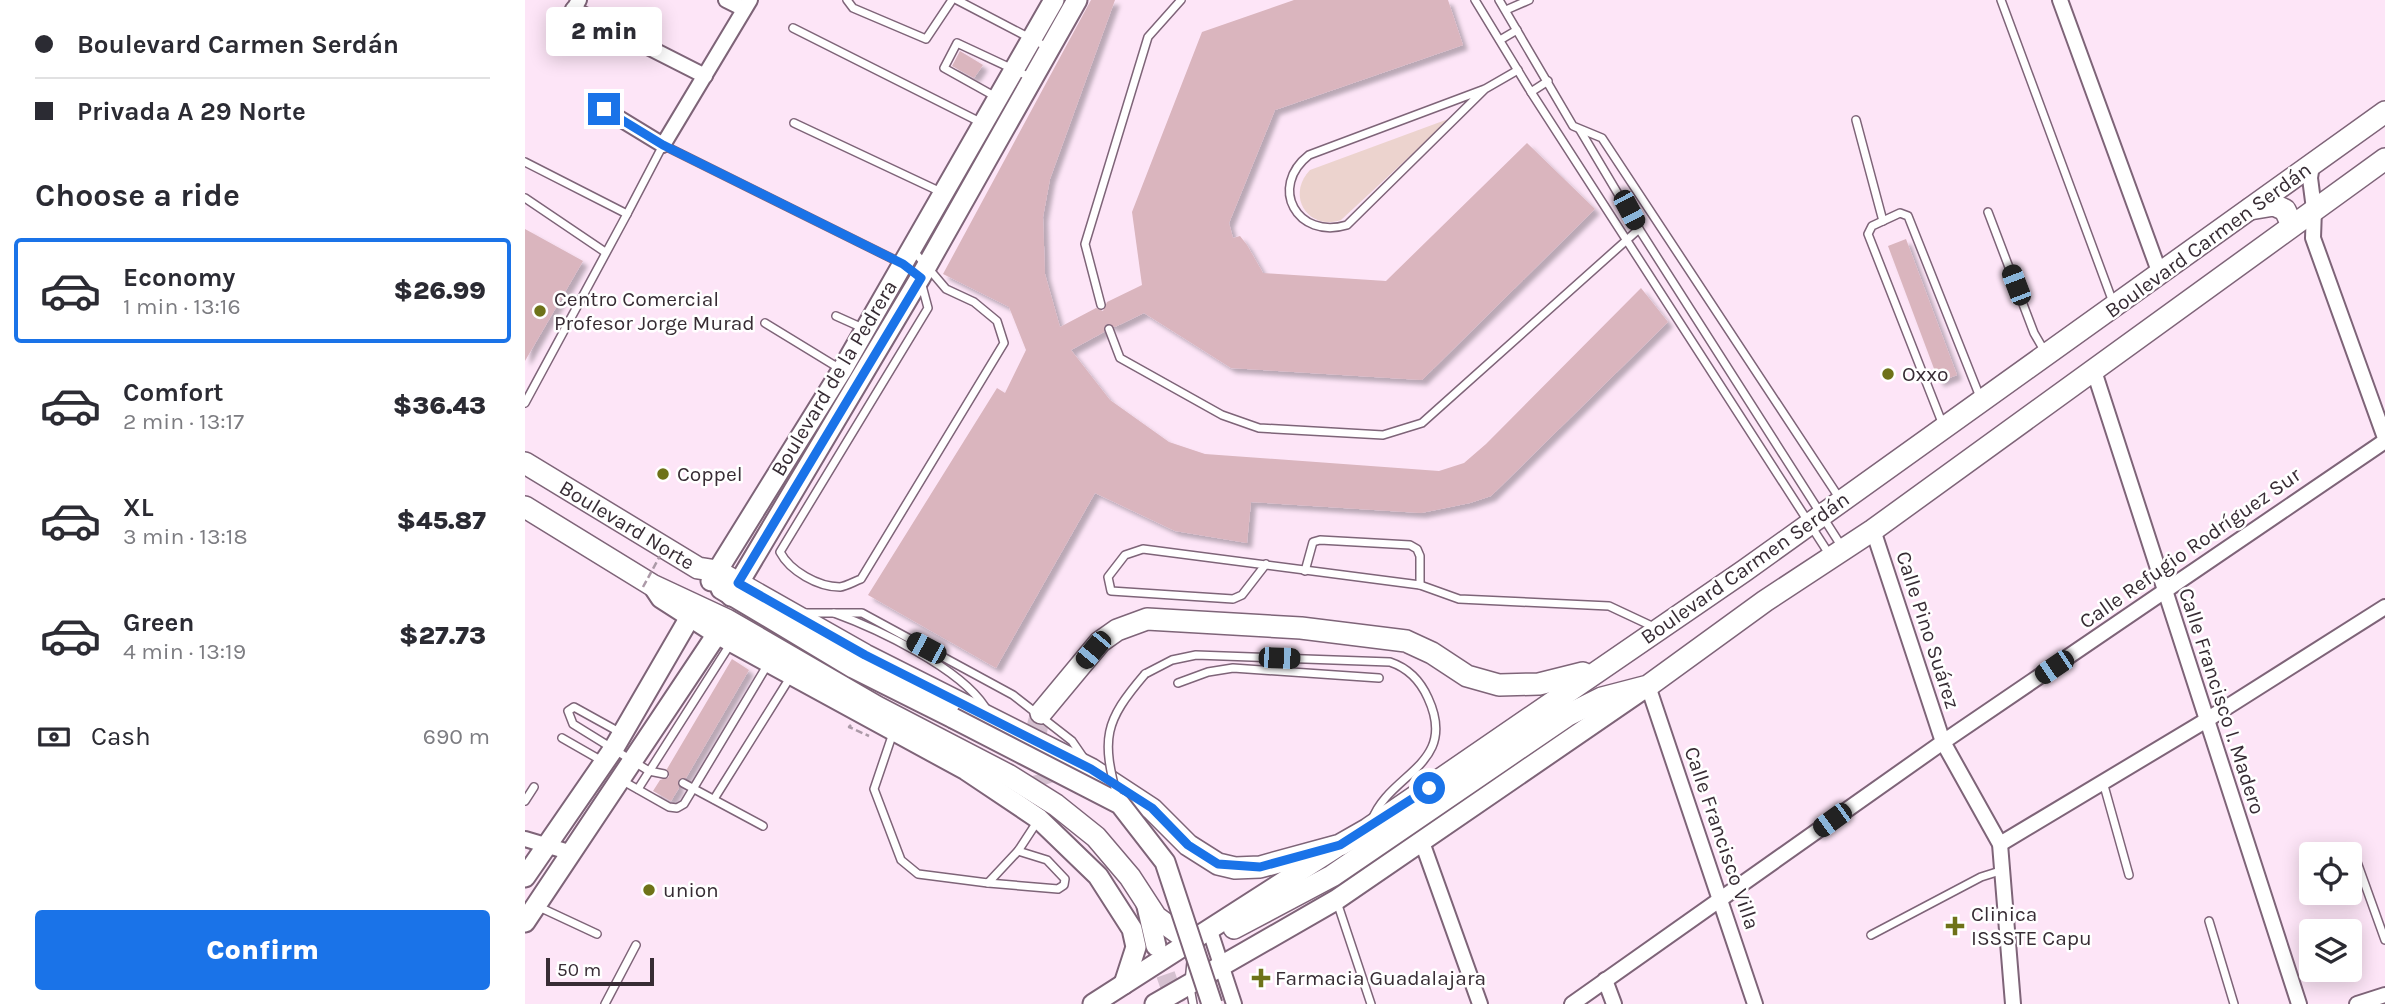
<!DOCTYPE html>
<html lang="en">
<head>
<meta charset="utf-8">
<style>
	:root { --surface:#fff; --page:#f7f7f7; --text:#2b2b33; --muted:#7c7c81; --line:#e1e1e2; --accent:#1a73e8 }
	body { margin:0; font-family:Karla,sans-serif; background:var(--page); color:var(--text); height:100vh; display:flex; flex-direction:column; font-size:26px; white-space:nowrap }
	* { box-sizing:border-box; margin:0 }
	p { font-size:23px; color:var(--muted) }
	.icon { flex:none; width:38px; height:38px; fill:none; stroke:currentColor; stroke-width:2; stroke-linecap:round; stroke-linejoin:round }
	.map { position:relative; flex:1; overflow:hidden }
	.drawer { display:flex; flex-direction:column; background:var(--surface); width:525px }
	.drawer>* { flex:none }
	.banner { display:grid; align-content:center; height:154px; padding:0 35px; background:var(--surface) }
	.buttons { position:absolute; left:1774px; top:842px; display:grid; gap:14px }
	.buttons a { display:grid; place-items:center; width:63px; height:63px; border-radius:7px; background:var(--surface); box-shadow:0 4px 18px #0003; font-size:35px }
	.scale { position:absolute; left:21px; bottom:18px; width:108px; box-sizing:border-box; padding-left:7px; border:4px solid #372c34; border-top:0; font-size:19px; line-height:24px; white-space:nowrap; color:#372c34; -webkit-text-stroke:5px #fff; paint-order:stroke }
	.end { position:absolute; width:32px; height:32px; margin:-16px; border:9px solid #1a73e8; background:#fff; box-shadow:0 0 0 4px #fff }
	.from { border-radius:50% }
	.bubble { position:absolute; height:49px; border-radius:7px; background:var(--surface); box-shadow:0 4px 18px #0003; font-size:23px; font-weight:800; line-height:49px; text-align:center }
	.car { position:absolute; width:21px; height:42px; margin:-21px -10px; border-radius:9px; box-shadow:0 0 5px 2px #0007; background:linear-gradient(#222 24%,#8ab4d8 0 40%,#222 0 76%,#8ab4d8 0 86%,#222 0) }
	.banner b { display:flex; align-items:center; gap:24px; height:66px; font-size:26px }
	.banner b+b { border-top:2px solid var(--line) }
	.banner i { width:18px; height:18px; background:var(--text) }
	ul { padding:0; list-style:none }
	li { display:flex; align-items:center; gap:21px; height:105px; margin:0 14px 10px; padding:0 21px; border:4px solid transparent; border-radius:7px }
	li div { flex:1 }
	li b { display:block; font-size:26px }
	li em { font-style:normal; font-weight:800 }
	li.current { border-color:var(--accent) }
	li>.icon { width:63px; height:63px; stroke-width:1.5 }
	h2 { padding:0 35px; font-size:32px; line-height:84px }
	.pay { display:flex; align-items:center; gap:18px; height:77px; padding:0 35px; font-size:26px }
	.pay p { margin-inline-start:auto }
	.action { display:flex; gap:14px; margin-top:auto; padding:14px 35px }
	.action a { flex:1; height:80px; border-radius:7px; background:var(--accent); color:#fff; font-size:28px; font-weight:800; line-height:80px; text-align:center }
	main { display:flex; flex:1; min-height:0 }
	.map>svg:first-child { display:block }
	.green { fill:#ecd3ce }
	.building { fill:#dab5be; filter:url(#shadow) }
	.lines { fill:none; stroke-linecap:round; stroke-linejoin:round }
	.secondary-tunnel { stroke:#d5c0d0; stroke-width:19; stroke-dasharray:19 10; stroke-linecap:butt }
	.primary-tunnel { stroke:#d5c0d0; stroke-width:21; stroke-dasharray:21 10; stroke-linecap:butt }
	.lane-casing { stroke:#7e6478; stroke-width:10 }
	.street-casing { stroke:#7e6478; stroke-width:18 }
	.secondary-casing { stroke:#7e6478; stroke-width:23 }
	.primary-casing { stroke:#7e6478; stroke-width:24 }
	.path { stroke:#ac9aa8; stroke-width:2.5; stroke-dasharray:7 3.5; stroke-linecap:butt }
	.lane { stroke:#fff; stroke-width:7 }
	.street { stroke:#fff; stroke-width:14 }
	.secondary { stroke:#fff; stroke-width:19 }
	.primary { stroke:#fff; stroke-width:21 }
	.lane-bridge-casing { stroke:#7e6478; stroke-width:10; stroke-linecap:butt }
	.secondary-bridge-casing { stroke:#7e6478; stroke-width:23; stroke-linecap:butt }
	.path-bridge { stroke:#ac9aa8; stroke-width:2.5; stroke-dasharray:7 3.5; stroke-linecap:butt }
	.lane-bridge { stroke:#fff; stroke-width:7 }
	.secondary-bridge { stroke:#fff; stroke-width:19 }
	.route { stroke:#1a73e8; stroke-width:9 }
	.poi-dot { fill:#6e7218; stroke:#fff; stroke-width:2.5 }
	.labels { text-anchor:middle; dominant-baseline:central; stroke-width:5; stroke-linejoin:round; paint-order:stroke }
	.street-label { font-size:21px; fill:#372c34; stroke:#fff }
	.poi-label { font-size:21px; fill:#372c34; stroke:#fff; text-anchor:start }
</style>
</head>
<body>
<main>
<section class="drawer">
<div class="banner">
<b><i class="from"></i>Boulevard Carmen Serdán</b>
<b><i></i>Privada A 29 Norte</b>
</div>
<h2>Choose a ride</h2>
<ul>
<li class="current"><svg class="icon" aria-label="car" viewBox="0 0 24 24"><path d="M5 17H2v-5l4-1 3-4h7l3 4 3 1v5h-3M9 17h6M6 11h13"/><circle cx="7" cy="17" r="2"/><circle cx="17" cy="17" r="2"/></svg><div><b>Economy</b><p>1 min · 13:16</p></div><em>$26.99</em></li>
<li><svg class="icon" aria-label="car" viewBox="0 0 24 24"><path d="M5 17H2v-5l4-1 3-4h7l3 4 3 1v5h-3M9 17h6M6 11h13"/><circle cx="7" cy="17" r="2"/><circle cx="17" cy="17" r="2"/></svg><div><b>Comfort</b><p>2 min · 13:17</p></div><em>$36.43</em></li>
<li><svg class="icon" aria-label="car" viewBox="0 0 24 24"><path d="M5 17H2v-5l4-1 3-4h7l3 4 3 1v5h-3M9 17h6M6 11h13"/><circle cx="7" cy="17" r="2"/><circle cx="17" cy="17" r="2"/></svg><div><b>XL</b><p>3 min · 13:18</p></div><em>$45.87</em></li>
<li><svg class="icon" aria-label="car" viewBox="0 0 24 24"><path d="M5 17H2v-5l4-1 3-4h7l3 4 3 1v5h-3M9 17h6M6 11h13"/><circle cx="7" cy="17" r="2"/><circle cx="17" cy="17" r="2"/></svg><div><b>Green</b><p>4 min · 13:19</p></div><em>$27.73</em></li>
</ul>
<div class="pay"><svg class="icon" aria-label="cash" viewBox="0 0 24 24"><path d="M3 7h18v10H3z"/><circle cx="12" cy="12" r="2"/></svg>Cash<p>690 m</p></div>
<div class="action"><a>Confirm</a></div>
</section>
<div class="map">
<svg width="1860" height="1004" viewBox="0 0 1860 1004">
	<defs>
		<filter id="shadow"><feDropShadow dx="5" dy="5" stdDeviation="2" flood-color="#0004"/></filter>
	</defs>
	<rect width="100%" height="100%" fill="#fde5f7"/>
	<!-- green -->
	<path class="green" d="M926,118l-110,102c-34,11 -55,-25 -31,-50z"/>
	<!-- building -->
	<g class="building">
		<path d="M566,0h24l-65,179 -7,38 2,57 15,53 36,-19 7,3 4,-9 35,-17 -10,-73 70,-180 92,-32h154l15,45 -188,65 -46,113 4,15 7,-2 7,9 16,28 123,8 141,-138 68,66 -173,171 -191,-12 -87,-55 -29,14 -9,-3 -2,8 -33,18 39,50 59,42 36,12 234,17 25,-8 22,-19 155,-156 27,34 -177,174 -21,7 -49,10 -170,-11 -4,41 -72,-12 -80,-38 -99,175 -128,-73 129,-207 8,5 21,-43 -17,-43 -66,-33z"/>
		<path d="M435,51l23,14 -9,13 -22,-12z"/>
		<path d="M0,229l58,32 -58,100z"/>
		<path d="M1381,239l51,136 -18,7 -51,-136z"/>
		<path d="M207,659l17,11 -63,108 -8,2 1,8 -8,13 -18,-10 7,-11 9,-3 -2,-8z"/>
	</g>
	<g class="lines">
		<!-- secondary-tunnel -->
		<path class="secondary-tunnel" d="M631,947l20,57"/>
		<!-- primary-tunnel -->
		<path class="primary-tunnel" d="M516,713c-9,26 -5,46 3,72"/>
		<defs>
			<g id="lane">
				<path d="M322,0l6,8 73,31 26,-39"/>
				<path d="M432,0l92,48"/>
				<path d="M950,0l56,92 300,465"/>
				<path d="M974,0l74,126 29,12 238,361"/>
				<path d="M1476,0l113,305"/>
				<path d="M981,10l23,-10"/>
				<path d="M268,28l187,94"/>
				<path d="M975,40l17,-10"/>
				<path d="M960,89l-138,136c-50,15 -79,-38 -38,-70l176,-66 33,-19"/>
				<path d="M1006,92l17,-11"/>
				<path d="M471,97l-52,-29 13,-25 75,35"/>
				<path d="M1331,120l27,101"/>
				<path d="M269,123l149,70"/>
				<path d="M0,162l102,52 -102,189"/>
				<path d="M0,198l80,54"/>
				<path d="M1463,212l46,121 11,19"/>
				<path d="M102,214l36,-69 240,119 17,14 8,30 -148,244c10,19 38,35 60,35 7,-1 15,-6 21,-8l143,-236 -7,-22 -23,-19 -28,-13 -34,-40"/>
				<path d="M1114,229l203,318"/>
				<path d="M576,305l-16,-61 63,-207 33,-37"/>
				<path d="M311,316l29,13"/>
				<path d="M240,323l77,47"/>
				<path d="M584,329l11,29 102,57 37,13 124,7 39,-12 217,-194 -59,-99"/>
				<path d="M1418,425l-75,-191 4,-8 28,-13 8,3 72,181"/>
				<path d="M741,564l-24,31 -9,4 -122,-8 -3,-14 17,-22 18,-6 277,36 39,14 150,7 47,22"/>
				<path d="M780,571l8,-29 7,-2 90,5 7,4 3,7v29"/>
				<path d="M279,613h58l151,82 59,46 11,16"/>
				<path d="M309,613c44,16 126,55 151,94"/>
				<path d="M620,674l27,-14 24,-5 194,7c18,6 30,18 38,36 31,67 -39,75 -56,122"/>
				<path d="M653,683l30,-11 25,-4 146,10"/>
				<path d="M96,733l-47,-26 -6,4 5,13 76,47 15,3"/>
				<path d="M368,733l-19,56 27,71 17,14 70,9 30,-32 19,-29"/>
				<path d="M37,738l42,24"/>
				<path d="M98,781l46,26 8,1 7,-4 84,-140"/>
				<path d="M1578,782l26,93"/>
				<path d="M158,783l80,43"/>
				<path d="M113,789l93,-146"/>
				<path d="M189,799l77,-123"/>
				<path d="M0,801l9,-14"/>
				<path d="M1828,851l32,89"/>
				<path d="M463,883l70,6 6,-4 1,-6 -18,-19 -29,-9"/>
				<path d="M812,902l34,102"/>
				<path d="M12,906l60,28"/>
				<path d="M1684,921l25,83"/>
				<path d="M1346,935l110,-58 19,-6"/>
				<path d="M666,962l-2,20 4,22"/>
				<path d="M80,1004l31,-59"/>
			</g>
			<g id="street">
				<path d="M201,0l18,9"/>
				<path d="M1535,0l100,274"/>
				<path d="M48,9l132,67"/>
				<path d="M36,31l18,-31"/>
				<path d="M79,109l59,36 87,-145"/>
				<path d="M1787,165l-2,13 4,31 -1,29 72,200"/>
				<path d="M1569,371l205,633"/>
				<path d="M1348,530l70,212 57,102 13,160"/>
				<path d="M1123,686l107,318"/>
				<path d="M0,839l47,14"/>
				<path d="M897,842l58,162"/>
				<path d="M1475,844l205,-123 180,-114"/>
				<path d="M685,931l24,73"/>
				<path d="M1080,980l9,24"/>
				<path d="M1047,1004l371,-262 442,-301"/>
				<path d="M1832,1004l28,-9"/>
			</g>
			<g id="secondary">
				<path d="M186,581l131,-211 212,-370"/>
				<path d="M130,589l6,9 56,36 249,136 73,49 59,57 34,53 4,18 -12,37"/>
				<path d="M196,589l132,79 100,50"/>
				<path d="M206,596l189,-318 157,-278"/>
				<path d="M0,877l89,-129 76,-131"/>
				<path d="M621,902l10,44"/>
				<path d="M0,922l192,-288"/>
				<path d="M568,1004l243,-156"/>
				<path d="M630,1004l181,-104 306,-210"/>
			</g>
			<g id="primary">
				<path d="M1725,209l24,-4 11,5 7,15"/>
				<path d="M0,463l173,105 19,3 148,84 226,114 61,40 36,36 30,19 17,4 25,-1 80,-22 28,-16 376,-258 641,-459"/>
				<path d="M0,507l127,78 75,35 150,87 131,68 48,30 40,32 34,40 26,40 22,16"/>
				<path d="M516,713l59,-71 17,-12 30,-11 154,9 105,13 26,12 35,23 32,9 40,-1 44,-11"/>
				<path d="M709,928l98,-52 236,-161 34,-17 46,-12 117,-85 108,-71 512,-371"/>
			</g>
		</defs>
		<!-- lane casing -->
		<use href="#lane" class="lane-casing"/>
		<!-- street casing -->
		<use href="#street" class="street-casing"/>
		<!-- secondary casing -->
		<use href="#secondary" class="secondary-casing"/>
		<!-- primary casing -->
		<use href="#primary" class="primary-casing"/>
		<!-- path -->
		<path class="path" d="M326,725l-2,2 20,9"/>
		<!-- lane -->
		<use href="#lane" class="lane"/>
		<!-- street -->
		<use href="#street" class="street"/>
		<!-- secondary -->
		<use href="#secondary" class="secondary"/>
		<!-- primary -->
		<use href="#primary" class="primary"/>
		<defs>
			<path id="lane-bridge" d="M593,800c-17,-62 -14,-78 27,-126"/>
			<path id="secondary-bridge" d="M428,718l167,86 45,58 47,142"/>
		</defs>
		<!-- lane-bridge casing -->
		<use href="#lane-bridge" class="lane-bridge-casing"/>
		<!-- secondary-bridge casing -->
		<use href="#secondary-bridge" class="secondary-bridge-casing"/>
		<!-- path-bridge -->
		<path class="path-bridge" d="M118,587l23,-42"/>
		<!-- lane-bridge -->
		<use href="#lane-bridge" class="lane-bridge"/>
		<!-- secondary-bridge -->
		<use href="#secondary-bridge" class="secondary-bridge"/>
	</g>
	<g class="lines">
		<!-- route -->
		<path class="route" d="M79,109l59,36 240,119 18,14 -183,305 127,72 226,114 61,39 36,37 30,19 42,3 80,-22 89,-57"/>
	</g>
	<!-- markers -->
	<g class="poi-dot">
		<circle cx="15" cy="311" r="7"/>
		<circle cx="1363" cy="374" r="7"/>
		<circle cx="138" cy="474" r="7"/>
		<circle cx="124" cy="890" r="7"/>
		<path d="M1426.5 915.5h7v7h7v7h-7v7h-7v-7h-7v-7h7z"/>
		<path d="M732.5 967.5h7v7h7v7h-7v7h-7v-7h-7v-7h7z"/>
	</g>
	<g class="labels">
		<!-- street labels -->
		<g class="street-label">
			<text transform="translate(1683 240) rotate(-36)">Boulevard Carmen Serdán</text>
			<text transform="translate(309 378) rotate(-59)">Boulevard de la Pedrera</text>
			<text transform="translate(102 525) rotate(31)">Boulevard Norte</text>
			<text transform="translate(1665 548) rotate(-35)">Calle Refugio Rodríguez Sur</text>
			<text transform="translate(1220 568) rotate(-35)">Boulevard Carmen Serdán</text>
			<text transform="translate(1403 630) rotate(72)">Calle Pino Suárez</text>
			<text transform="translate(1697 701) rotate(72)">Calle Francisco I. Madero</text>
			<text transform="translate(1197 838) rotate(71)">Calle Francisco Villa</text>
		</g>
		<!-- poi labels -->
		<g class="poi-label">
			<text x="29" y="299">Centro Comercial<tspan x="29" dy="24">Profesor Jorge Murad</tspan></text>
			<text x="1377" y="374">Oxxo</text>
			<text x="152" y="474">Coppel</text>
			<text x="138" y="890">union</text>
			<text x="1446" y="914">Clinica<tspan x="1446" dy="24">ISSSTE Capu</tspan></text>
			<text x="750" y="978">Farmacia Guadalajara</text>
		</g>
	</g>
</svg>
<div class="buttons">
<a><svg class="icon" aria-label="locate" viewBox="0 0 24 24"><circle cx="12" cy="12" r="6"/><path d="M12 2v4M12 18v4M2 12h4M18 12h4"/></svg></a>
<a><svg class="icon" aria-label="layers" viewBox="0 0 24 24"><path d="M12 4l9 5-9 5-9-5zM3 14l9 5 9-5"/></svg></a>
</div>
<div class="scale">50 m</div>
<i class="end from" style="left:904px;top:788px"></i>
<i class="end" style="left:79px;top:109px"></i>
<div class="bubble" style="left:21px;top:7px;width:116px">2 min</div>
<i class="car" style="left:1104px;top:210px;rotate:152deg"></i>
<i class="car" style="left:1491px;top:285px;rotate:339deg"></i>
<i class="car" style="left:401px;top:648px;rotate:298deg"></i>
<i class="car" style="left:568px;top:650px;rotate:220deg"></i>
<i class="car" style="left:754px;top:658px;rotate:92deg"></i>
<i class="car" style="left:1529px;top:667px;rotate:236deg"></i>
<i class="car" style="left:1307px;top:820px;rotate:234deg"></i>
</div>
</main>
</body>
</html>
